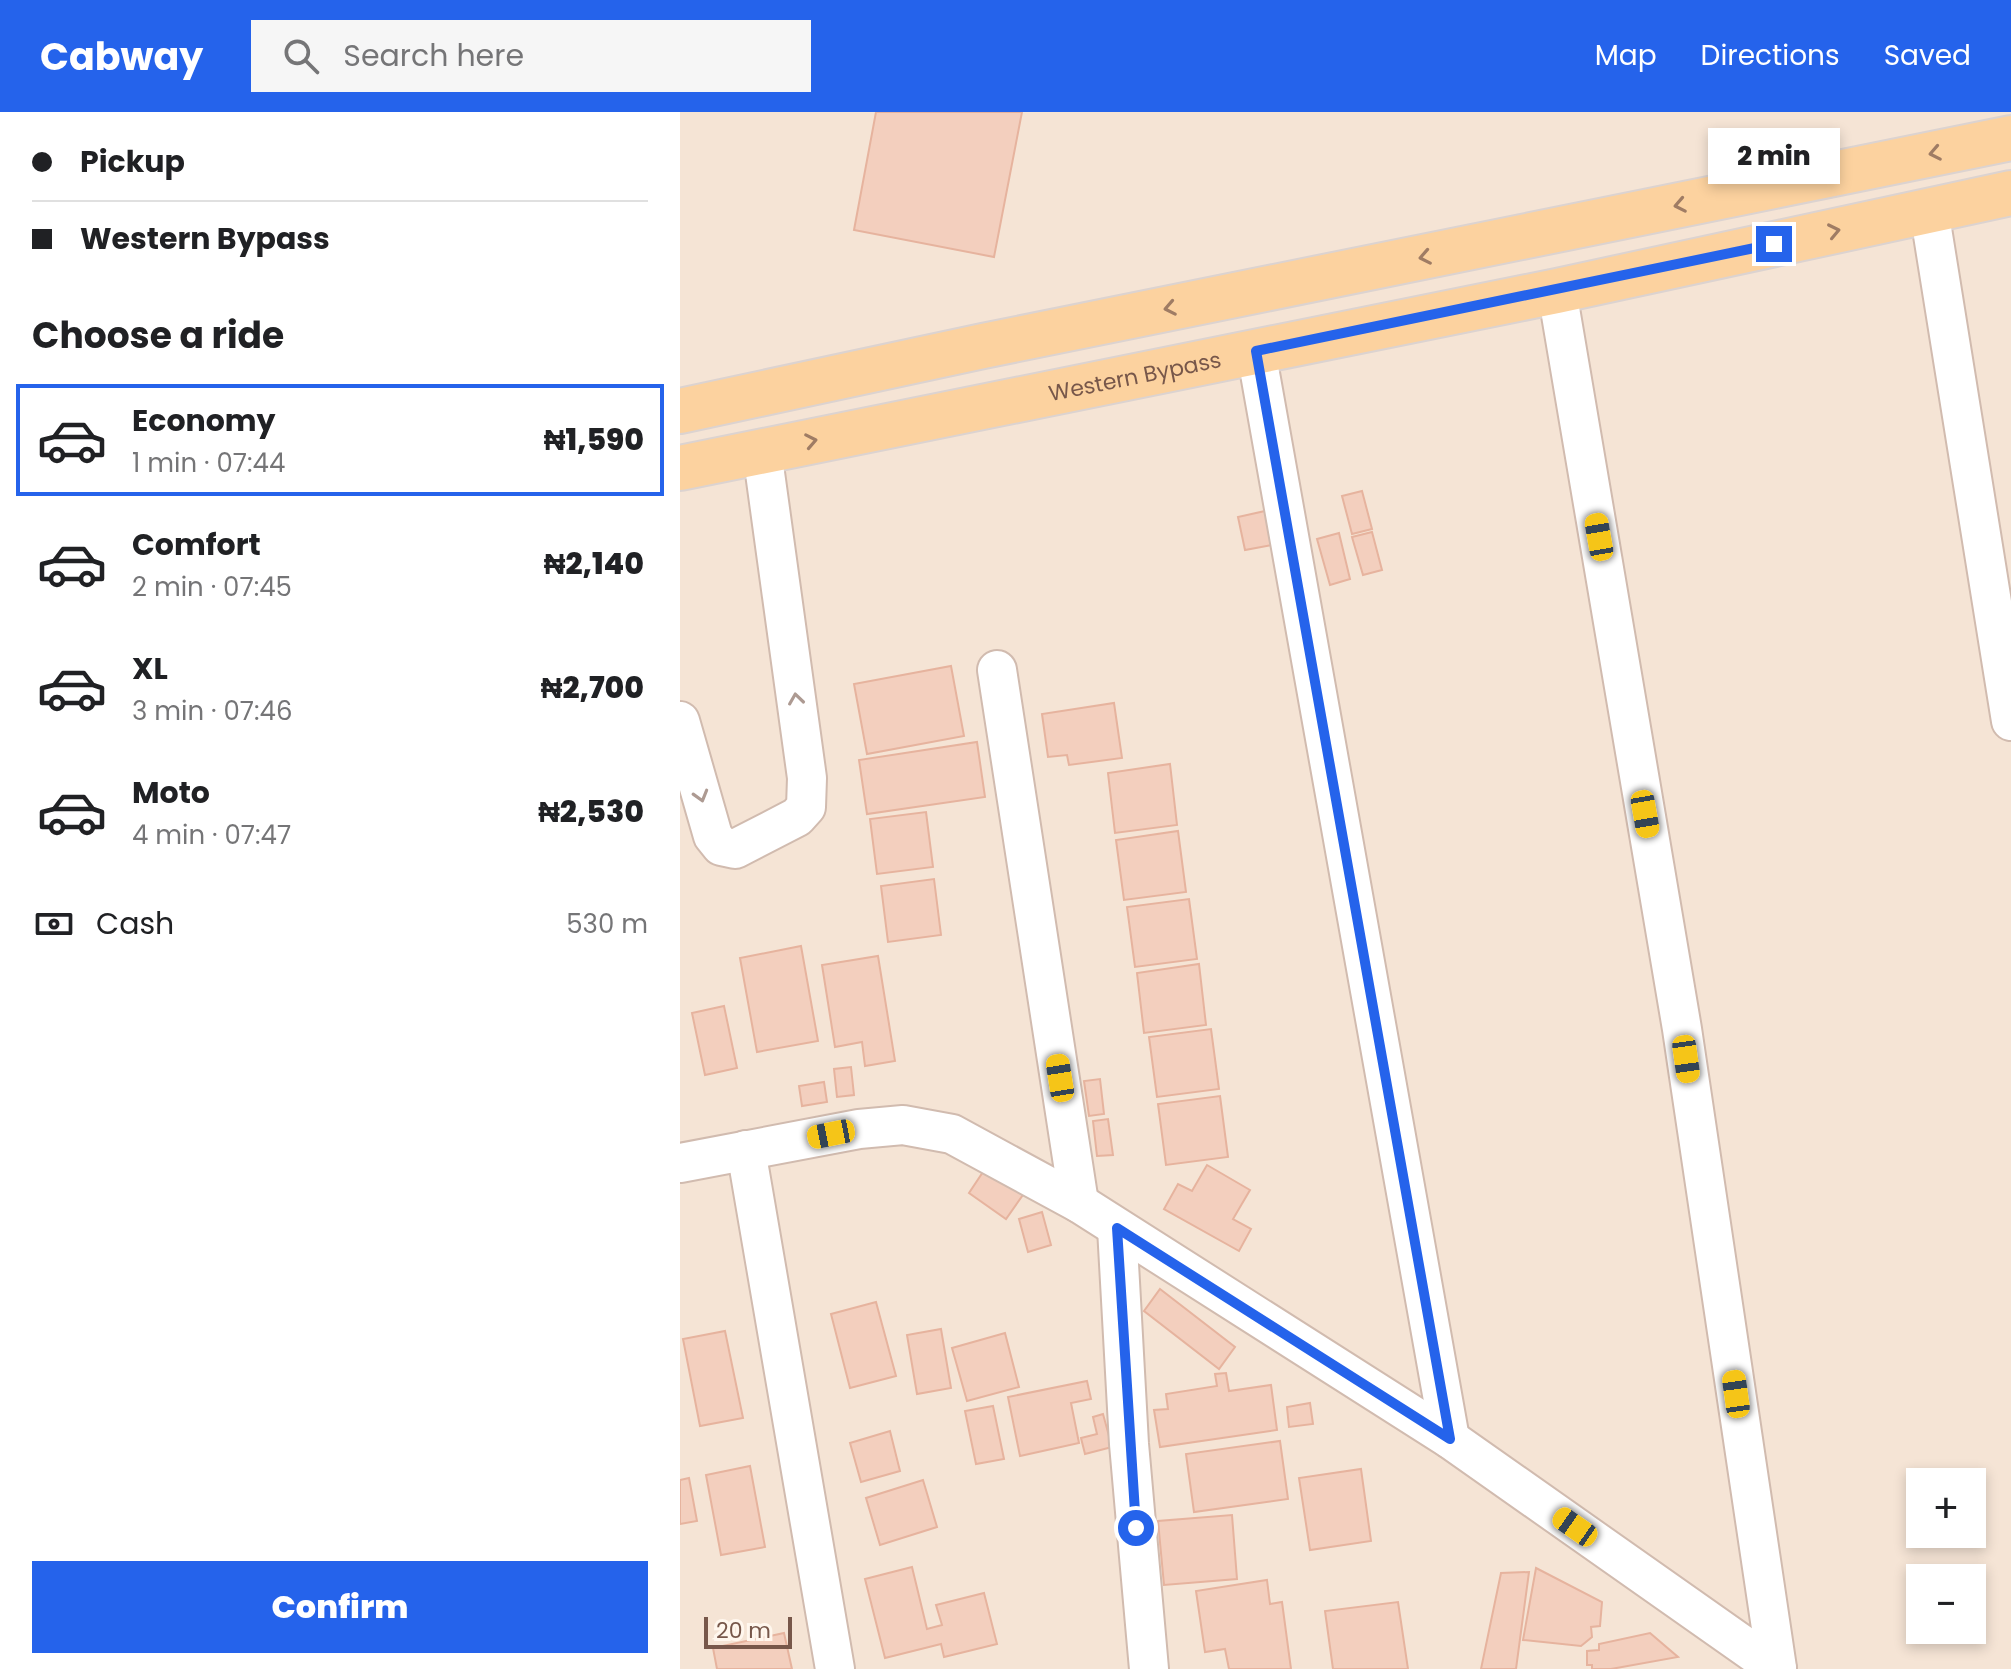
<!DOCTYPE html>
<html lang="en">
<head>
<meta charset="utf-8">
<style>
	:root { --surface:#fff; --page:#f6f6f6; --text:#202124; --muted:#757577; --line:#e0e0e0; --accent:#2563eb }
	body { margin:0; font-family:Poppins,sans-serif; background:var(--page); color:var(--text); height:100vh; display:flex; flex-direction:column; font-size:30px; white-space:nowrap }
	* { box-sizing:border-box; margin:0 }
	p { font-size:26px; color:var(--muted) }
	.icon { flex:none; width:44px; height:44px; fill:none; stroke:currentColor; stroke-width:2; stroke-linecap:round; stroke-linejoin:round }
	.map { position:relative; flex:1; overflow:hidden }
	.drawer { display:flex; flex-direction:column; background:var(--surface); width:680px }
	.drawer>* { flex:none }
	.banner { display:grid; align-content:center; height:176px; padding:0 32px; background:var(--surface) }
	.fabs { position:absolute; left:1226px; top:1356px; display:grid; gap:16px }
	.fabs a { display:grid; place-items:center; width:80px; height:80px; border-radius:0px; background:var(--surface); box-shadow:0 4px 12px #0003; font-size:40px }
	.scale { position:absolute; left:24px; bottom:20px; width:88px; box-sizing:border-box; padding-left:8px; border:4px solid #77574a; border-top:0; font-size:22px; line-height:28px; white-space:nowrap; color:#77574a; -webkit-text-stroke:6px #fff7ee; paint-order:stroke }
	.end { position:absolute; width:36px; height:36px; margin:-18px; border:10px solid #2563eb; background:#fff; box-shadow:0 0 0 4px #fff }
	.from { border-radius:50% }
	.bubble { position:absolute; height:56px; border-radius:0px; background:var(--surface); box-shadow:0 4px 12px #0003; font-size:26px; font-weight:800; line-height:56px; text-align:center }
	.car { position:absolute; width:24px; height:48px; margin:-24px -12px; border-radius:10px; box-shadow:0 0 6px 2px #0007; background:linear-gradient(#f5c518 24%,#345 0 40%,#f5c518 0 76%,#345 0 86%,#f5c518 0) }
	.banner b { display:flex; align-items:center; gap:28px; height:76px; font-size:30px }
	.banner b+b { border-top:2px solid var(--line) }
	.banner i { width:20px; height:20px; background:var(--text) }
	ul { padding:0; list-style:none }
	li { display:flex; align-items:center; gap:24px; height:112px; margin:0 16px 12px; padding:0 16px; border:4px solid transparent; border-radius:0px }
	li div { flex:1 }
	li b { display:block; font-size:30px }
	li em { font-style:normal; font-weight:800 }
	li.active { border-color:var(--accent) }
	li>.icon { width:72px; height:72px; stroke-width:1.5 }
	h2 { padding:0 32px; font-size:36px; line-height:96px }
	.pay { display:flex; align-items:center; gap:20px; height:88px; padding:0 32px; font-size:30px }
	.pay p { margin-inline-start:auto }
	.cta { display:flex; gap:16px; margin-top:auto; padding:16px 32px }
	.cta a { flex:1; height:92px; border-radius:0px; background:var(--accent); color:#fff; font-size:32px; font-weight:800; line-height:92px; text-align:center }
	header { display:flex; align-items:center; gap:48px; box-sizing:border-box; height:112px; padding:0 40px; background:var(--accent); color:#fff }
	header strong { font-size:38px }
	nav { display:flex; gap:44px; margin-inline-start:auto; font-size:28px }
	.search { width:560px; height:72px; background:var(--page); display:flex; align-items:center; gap:20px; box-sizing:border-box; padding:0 28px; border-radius:0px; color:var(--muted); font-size:30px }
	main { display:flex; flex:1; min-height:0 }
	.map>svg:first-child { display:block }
	.residential { fill:#f5e4d5; fill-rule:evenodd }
	.building { fill:#f3cfbe; stroke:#e6b39e; stroke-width:2 }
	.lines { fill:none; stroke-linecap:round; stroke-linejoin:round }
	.minor-casing { stroke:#d1bbaf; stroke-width:42 }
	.major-casing { stroke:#dcd3d0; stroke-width:48 }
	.minor { stroke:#fff; stroke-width:38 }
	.major { stroke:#fcd29f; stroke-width:44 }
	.oneway { stroke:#9f7c64 }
	.oneway2 { stroke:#ad9a92 }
	.route { stroke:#2563eb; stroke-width:10 }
	.labels { text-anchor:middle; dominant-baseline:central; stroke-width:6; stroke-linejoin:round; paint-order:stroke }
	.street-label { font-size:22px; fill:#77574a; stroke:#fff7ee }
</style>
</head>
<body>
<header>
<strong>Cabway</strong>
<div class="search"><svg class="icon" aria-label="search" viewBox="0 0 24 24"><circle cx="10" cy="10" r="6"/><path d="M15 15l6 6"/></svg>Search here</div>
<nav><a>Map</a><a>Directions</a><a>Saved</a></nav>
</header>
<main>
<section class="drawer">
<div class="banner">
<b><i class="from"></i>Pickup</b>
<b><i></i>Western Bypass</b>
</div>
<h2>Choose a ride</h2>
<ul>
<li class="active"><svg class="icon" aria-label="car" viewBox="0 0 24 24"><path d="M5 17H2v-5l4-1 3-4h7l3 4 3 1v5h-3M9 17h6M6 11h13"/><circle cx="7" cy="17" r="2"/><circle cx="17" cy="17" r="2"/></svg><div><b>Economy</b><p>1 min · 07:44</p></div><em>₦1,590</em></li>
<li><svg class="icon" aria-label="car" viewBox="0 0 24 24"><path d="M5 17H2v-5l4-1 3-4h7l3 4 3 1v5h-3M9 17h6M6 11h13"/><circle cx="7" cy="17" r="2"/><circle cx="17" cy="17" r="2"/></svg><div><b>Comfort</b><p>2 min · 07:45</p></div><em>₦2,140</em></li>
<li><svg class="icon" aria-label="car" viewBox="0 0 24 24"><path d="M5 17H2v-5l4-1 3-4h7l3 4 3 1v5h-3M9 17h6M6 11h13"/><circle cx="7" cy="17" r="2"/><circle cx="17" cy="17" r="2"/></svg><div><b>XL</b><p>3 min · 07:46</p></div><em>₦2,700</em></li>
<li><svg class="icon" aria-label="car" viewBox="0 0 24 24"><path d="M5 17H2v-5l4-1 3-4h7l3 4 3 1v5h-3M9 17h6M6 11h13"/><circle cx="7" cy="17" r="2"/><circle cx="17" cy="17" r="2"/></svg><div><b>Moto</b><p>4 min · 07:47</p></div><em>₦2,530</em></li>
</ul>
<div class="pay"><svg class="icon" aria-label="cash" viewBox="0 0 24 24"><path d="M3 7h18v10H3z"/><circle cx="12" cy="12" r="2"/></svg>Cash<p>530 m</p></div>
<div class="cta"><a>Confirm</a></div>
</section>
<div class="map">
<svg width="1331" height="1557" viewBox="0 0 1331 1557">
	<rect width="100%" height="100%" fill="#fdf3e7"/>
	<!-- residential -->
	<path class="residential" d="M0,0h1331v1557h-1331zM1240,1370h52v52h-52zM1240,1466h52v52h-52z"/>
	<!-- building -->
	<g class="building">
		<path d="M196,0h146l-28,145 -140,-27z"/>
		<path d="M682,379l10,38 -20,5 -10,-38z"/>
		<path d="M585,399l7,34 -27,5 -7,-33z"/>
		<path d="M692,420l10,38 -19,5 -11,-38z"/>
		<path d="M659,421l11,46 -20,6 -13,-46z"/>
		<path d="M271,554l13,70 -97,18 -13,-70z"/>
		<path d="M434,591l8,55 -53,7 -2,-10 -19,2 -6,-43z"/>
		<path d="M297,630l8,55 -118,17 -8,-54z"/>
		<path d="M490,652l7,61 -62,8 -7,-60z"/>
		<path d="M246,700l7,55 -56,7 -7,-55z"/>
		<path d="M498,719l8,61 -62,8 -8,-60z"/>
		<path d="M254,767l7,56 -53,7 -7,-56z"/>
		<path d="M509,787l8,60 -62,8 -8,-60z"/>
		<path d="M121,834l17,95 -61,11 -17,-94z"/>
		<path d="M198,844l17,105 -30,5 -3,-24 -27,5 -13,-82z"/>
		<path d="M519,852l7,61 -62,8 -7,-60z"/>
		<path d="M44,894l13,62 -32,7 -13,-62z"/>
		<path d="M531,917l8,60 -62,8 -8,-60z"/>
		<path d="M171,955l3,28 -17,2 -3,-28z"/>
		<path d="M420,967l4,35 -15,2 -5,-35z"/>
		<path d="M144,970l3,20 -25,4 -3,-20z"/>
		<path d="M540,984l8,61 -62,8 -8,-61z"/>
		<path d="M428,1007l5,36 -16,1 -4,-35z"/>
		<path d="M527,1053l43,25 -17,29 18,10 -12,22 -75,-42 14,-25 14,7z"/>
		<path d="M307,1054l38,26 -19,27 -37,-26z"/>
		<path d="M362,1100l9,33 -23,7 -9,-33z"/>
		<path d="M480,1177l75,58 -16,22 -75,-58z"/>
		<path d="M196,1190l20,74 -46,12 -19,-74z"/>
		<path d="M261,1217l10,59 -34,6 -10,-59z"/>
		<path d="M45,1219l18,87 -43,8 -17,-87z"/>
		<path d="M325,1221l14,54 -52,14 -15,-53z"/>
		<path d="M546,1261l3,18 42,-6 6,45 -117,17 -6,-37 14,-1 -2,-15 51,-8 -2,-12z"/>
		<path d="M407,1269l4,18 -20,4 8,40 -59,13 -12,-59z"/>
		<path d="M630,1291l3,21 -24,3 -2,-20z"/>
		<path d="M313,1294l11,53 -28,5 -11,-53z"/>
		<path d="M423,1302l9,33 -27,7 -4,-16 16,-4 -4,-17z"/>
		<path d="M210,1319l10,40 -39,11 -11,-39z"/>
		<path d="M600,1329l8,58 -94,13 -8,-58z"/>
		<path d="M70,1354l15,81 -44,8 -15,-80z"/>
		<path d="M681,1357l10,72 -61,9 -11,-72z"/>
		<path d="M9,1366l8,43 -17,3v-44z"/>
		<path d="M243,1368l14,47 -57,18 -14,-47z"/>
		<path d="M552,1403l5,64 -73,6 -6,-64z"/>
		<path d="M232,1455l15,62 15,-4 -6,-20 48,-12 13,51 -53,13 -3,-13 -56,14 -20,-79z"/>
		<path d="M856,1456l66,34 -2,24 -9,1 1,10 -11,9 -58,-6z"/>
		<path d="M849,1460l-13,97h-35l20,-96z"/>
		<path d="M587,1468l3,24 12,-2 9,67h-62l-4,-20 -20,3 -9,-61z"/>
		<path d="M718,1490l10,67h-75l-8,-58z"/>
		<path d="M104,1521l8,36h-75l-4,-21z"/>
		<path d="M970,1521l28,24 -67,12h-19v-4h-5v-14l12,-1v-6z"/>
	</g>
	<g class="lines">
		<defs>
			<g id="minor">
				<path d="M1249,98l82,511"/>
				<path d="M877,179l125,738 95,639 -7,1"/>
				<path d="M576,239l194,1088"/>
				<path d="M317,558l82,533"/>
				<path d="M0,609l33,115 8,10 14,3 62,-32 9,-10 1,-29 -45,-327"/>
				<path d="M66,1038l89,519"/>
				<path d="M0,1051l179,-34 44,-4 49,9 127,69 371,236 327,230"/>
				<path d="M437,1116l12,216 20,225"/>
			</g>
			<g id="major">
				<path d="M0,299l303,-65 1028,-208"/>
				<path id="s1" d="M0,356l877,-177 454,-98"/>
			</g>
		</defs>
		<!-- minor casing -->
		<use href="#minor" class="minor-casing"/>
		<!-- major casing -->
		<use href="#major" class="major-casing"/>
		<!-- minor -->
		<use href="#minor" class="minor"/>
		<!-- major -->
		<use href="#major" class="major"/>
	</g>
	<!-- one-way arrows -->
	<defs><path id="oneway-chevron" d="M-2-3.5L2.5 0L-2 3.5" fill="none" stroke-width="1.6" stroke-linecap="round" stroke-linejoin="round" transform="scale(2)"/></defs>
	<g class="oneway">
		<use href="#oneway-chevron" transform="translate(1255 41) rotate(169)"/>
		<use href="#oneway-chevron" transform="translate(1000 93) rotate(169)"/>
		<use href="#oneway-chevron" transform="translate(1154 119) rotate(-12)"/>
		<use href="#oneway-chevron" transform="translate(745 145) rotate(169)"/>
		<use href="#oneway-chevron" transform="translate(490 196) rotate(169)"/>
		<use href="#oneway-chevron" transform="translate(131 329) rotate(-11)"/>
	</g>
	<g class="oneway2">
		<use href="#oneway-chevron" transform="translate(116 587) rotate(-98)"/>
		<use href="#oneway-chevron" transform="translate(21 684) rotate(74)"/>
	</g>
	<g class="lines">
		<!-- route -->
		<path class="route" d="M456,1416l-19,-300 333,211 -194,-1088 518,-107"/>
	</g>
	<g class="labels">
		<!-- street labels -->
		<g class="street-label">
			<text stroke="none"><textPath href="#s1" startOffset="464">Western Bypass</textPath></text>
		</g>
	</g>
</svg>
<div class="fabs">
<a>+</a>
<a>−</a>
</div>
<div class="scale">20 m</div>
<i class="end from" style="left:456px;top:1416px"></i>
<i class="end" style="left:1094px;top:132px"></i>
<div class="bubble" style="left:1028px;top:16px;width:132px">2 min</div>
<i class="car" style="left:919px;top:425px;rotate:350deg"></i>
<i class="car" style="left:965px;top:702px;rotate:170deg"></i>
<i class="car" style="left:1006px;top:947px;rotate:172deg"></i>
<i class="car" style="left:380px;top:966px;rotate:351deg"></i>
<i class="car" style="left:151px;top:1022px;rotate:259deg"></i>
<i class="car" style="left:1056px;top:1282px;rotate:352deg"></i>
<i class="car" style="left:895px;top:1415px;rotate:305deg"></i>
</div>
</main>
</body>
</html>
